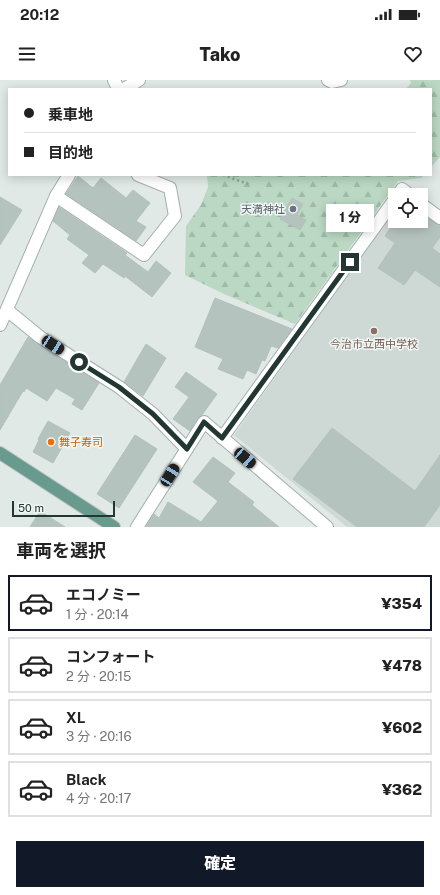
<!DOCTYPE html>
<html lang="ja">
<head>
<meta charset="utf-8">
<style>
	:root { --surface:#fff; --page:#f2f2f2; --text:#222; --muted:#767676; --line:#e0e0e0; --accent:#111827 }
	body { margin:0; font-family:"Public Sans","Noto Sans JP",sans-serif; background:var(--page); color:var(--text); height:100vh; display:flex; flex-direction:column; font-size:15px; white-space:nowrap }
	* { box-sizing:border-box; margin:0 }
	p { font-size:13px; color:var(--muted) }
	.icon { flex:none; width:22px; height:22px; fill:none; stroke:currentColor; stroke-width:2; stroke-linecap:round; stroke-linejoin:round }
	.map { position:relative; height:447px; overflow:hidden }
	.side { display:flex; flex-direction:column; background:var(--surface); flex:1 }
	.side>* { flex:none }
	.hud { position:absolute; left:8px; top:8px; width:424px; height:88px; border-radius:0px; box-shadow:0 2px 10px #0003; display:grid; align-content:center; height:88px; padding:0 16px; background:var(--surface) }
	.fabs { position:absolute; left:388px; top:108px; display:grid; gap:8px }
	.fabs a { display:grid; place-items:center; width:40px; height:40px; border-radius:0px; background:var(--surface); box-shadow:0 2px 10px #0003; font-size:20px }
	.scale { position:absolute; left:12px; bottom:10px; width:103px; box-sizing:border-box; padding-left:4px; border:2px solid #223732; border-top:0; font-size:11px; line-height:14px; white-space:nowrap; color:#223732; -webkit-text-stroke:3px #eff6f3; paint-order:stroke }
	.end { position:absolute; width:18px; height:18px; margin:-9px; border:5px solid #223732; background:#fff; box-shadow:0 0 0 2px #fff }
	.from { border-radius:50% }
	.bubble { position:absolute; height:28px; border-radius:0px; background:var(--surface); box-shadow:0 2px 10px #0003; font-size:13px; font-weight:800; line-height:28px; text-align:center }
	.car { position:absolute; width:12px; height:24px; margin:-12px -6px; border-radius:5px; box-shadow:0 0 3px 1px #0007; background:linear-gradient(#222 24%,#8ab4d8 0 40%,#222 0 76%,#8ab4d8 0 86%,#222 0) }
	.hud b { display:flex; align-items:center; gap:14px; height:38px; font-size:15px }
	.hud b+b { border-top:1px solid var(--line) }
	.hud i { width:10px; height:10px; background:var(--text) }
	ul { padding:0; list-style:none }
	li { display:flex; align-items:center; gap:12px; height:56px; margin:0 8px 6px; padding:0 8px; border:2px solid var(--line); border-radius:0px }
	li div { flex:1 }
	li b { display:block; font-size:15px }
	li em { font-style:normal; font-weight:800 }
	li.current { border-color:var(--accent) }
	li>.icon { width:36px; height:36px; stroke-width:1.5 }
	h2 { padding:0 16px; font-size:18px; line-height:48px }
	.action { display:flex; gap:8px; margin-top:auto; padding:8px 16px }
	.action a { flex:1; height:46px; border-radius:0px; background:var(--accent); color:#fff; font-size:16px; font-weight:800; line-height:46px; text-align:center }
	.status { display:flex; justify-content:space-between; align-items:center; height:28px; padding:0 20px; background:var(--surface); direction:ltr }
	.status svg { height:11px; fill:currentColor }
	header { display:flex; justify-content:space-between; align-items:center; height:52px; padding:0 16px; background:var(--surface); font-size:18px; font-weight:800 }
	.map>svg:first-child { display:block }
	.built { fill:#ced8d4 }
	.forest { fill:url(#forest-firs) }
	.building { fill:#b5c3be; stroke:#b3c2bc }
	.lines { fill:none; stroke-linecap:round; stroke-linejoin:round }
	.minor-casing { stroke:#a3b0ac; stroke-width:14 }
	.major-casing { stroke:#bdc3c2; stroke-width:14 }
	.path { stroke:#83a99e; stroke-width:2.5; stroke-dasharray:2 3; stroke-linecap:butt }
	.minor { stroke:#fff; stroke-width:12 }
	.major { stroke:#699a8e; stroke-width:12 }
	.route { stroke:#223732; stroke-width:5 }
	.worship-dot { fill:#6b7280; stroke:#eff6f3; stroke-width:1.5 }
	.education-dot { fill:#8d6e63; stroke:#eff6f3; stroke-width:1.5 }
	.food-dot { fill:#e8710a; stroke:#eff6f3; stroke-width:1.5 }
	.labels { text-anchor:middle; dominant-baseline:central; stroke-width:3; stroke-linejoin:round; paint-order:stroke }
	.worship-label { font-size:11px; fill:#5b616d; stroke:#eff6f3; text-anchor:end }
	.education-label { font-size:11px; fill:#785e54; stroke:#eff6f3 }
	.food-label { font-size:11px; fill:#c56008; stroke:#eff6f3; text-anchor:start }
</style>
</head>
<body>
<div class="status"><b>20:12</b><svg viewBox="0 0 49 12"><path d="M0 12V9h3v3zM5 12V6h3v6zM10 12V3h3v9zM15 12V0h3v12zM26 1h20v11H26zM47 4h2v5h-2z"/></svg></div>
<header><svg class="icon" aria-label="menu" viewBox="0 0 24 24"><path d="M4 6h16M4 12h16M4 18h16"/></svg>Tako<svg class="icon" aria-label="heart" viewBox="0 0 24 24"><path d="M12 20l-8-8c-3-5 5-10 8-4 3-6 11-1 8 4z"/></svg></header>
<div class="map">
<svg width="440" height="447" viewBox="0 0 440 447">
	<defs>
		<pattern id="forest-firs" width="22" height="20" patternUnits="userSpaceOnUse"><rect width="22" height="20" fill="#bad8c3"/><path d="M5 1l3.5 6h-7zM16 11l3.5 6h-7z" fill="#a0baa8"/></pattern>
	</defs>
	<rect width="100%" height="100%" fill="#e0e9e5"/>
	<!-- built -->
	<path class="built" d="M395,130v11h26v-9l19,14v301h-93l-113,-92z"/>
	<!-- forest -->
	<g class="forest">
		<path d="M410,0h30v77l-9,10v-78h-25l5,-6z"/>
		<path d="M207,95h217l-3,3 -23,3 -103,143 -71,-30 -39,-19 1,-49 15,-21 7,-18z"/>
	</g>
	<!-- building -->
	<g class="building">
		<path d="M78,96l15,12 8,-10 25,20 7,-8 17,13 -14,18 10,6 -10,14 -70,-47z"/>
		<path d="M0,117l22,13 -22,35z"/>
		<path d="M292,118l11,6 -6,11 9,5 -6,10 -20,-11z"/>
		<path d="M59,127l68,46 -2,2 23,17 8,-11 15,12 -19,24 -27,-21 -1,2 -21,-14 -8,9 -13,-10 7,-8 -22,-16 3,-4 -17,-14z"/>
		<path d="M421,135l19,10v12l-8,11 8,6v33l-25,-17 -11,15 -26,-17 17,-25 -10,-7 10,-15h26z"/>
		<path d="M215,218l77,31 -14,19 -7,-2 -6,15 -3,-1 -6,14 -9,-4 -4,9 -25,-10 5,-10 -28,-12z"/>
		<path d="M28,257l71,46 -17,27 -10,-6 3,-5 -19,-11 -9,13 -21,-13 -2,4 -1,-1 -23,39v-45z"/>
		<path d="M146,264l20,14 -23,38 -19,-14z"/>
		<path d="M186,292l31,22 -15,21 -4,3 -8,13 -17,-12 16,-22 -14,-10z"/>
		<path d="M48,341l22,12 -17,30 -20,-11 6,-12 -1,-1z"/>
		<path d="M332,348l83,63 25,-36v50l-16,22h-67l-64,-48z"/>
		<path d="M135,355l22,14 -38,59 -22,-14z"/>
		<path d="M213,377l22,16 -7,9 26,20 -2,3 27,22h-133l8,-13 5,4 9,-16 33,20 17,-21 -25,-19z"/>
		<path d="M40,431l25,16h-35z"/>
	</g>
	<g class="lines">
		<defs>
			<g id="minor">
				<path d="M114,0l4,9"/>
				<path d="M328,0l4,2 9,-2"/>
				<path d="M124,9l15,-9"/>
				<path d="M398,115l4,-6 8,6"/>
				<path d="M56,116l88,59 31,-39 -5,-28 -32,-13"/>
				<path d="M421,124l19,14"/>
				<path d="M7,230l33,27 79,50 34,27 34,35"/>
				<path d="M0,245l56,-129 13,-21"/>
				<path d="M222,358l173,-239"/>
				<path d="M137,447l67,-105 123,105"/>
			</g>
			<path id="major" d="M0,373l114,74"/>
		</defs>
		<!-- minor casing -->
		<use href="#minor" class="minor-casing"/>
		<!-- major casing -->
		<use href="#major" class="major-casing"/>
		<!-- path -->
		<path class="path" d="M223,95l28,10"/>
		<!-- minor -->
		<use href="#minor" class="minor"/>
		<!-- major -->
		<use href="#major" class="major"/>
	</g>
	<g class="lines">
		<!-- route -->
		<path class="route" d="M79,282l40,25 34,27 34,35 17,-27 18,16 128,-176"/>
	</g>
	<!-- markers -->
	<circle class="worship-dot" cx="293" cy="129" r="4"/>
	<circle class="education-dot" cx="374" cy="251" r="4"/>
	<circle class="food-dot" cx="51" cy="362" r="4"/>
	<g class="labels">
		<!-- worship labels -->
		<g class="worship-label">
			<text x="285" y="129">天満神社</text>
		</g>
		<!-- education labels -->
		<g class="education-label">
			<text x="374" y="264">今治市立西中学校</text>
		</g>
		<!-- food labels -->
		<g class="food-label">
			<text x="59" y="362">舞子寿司</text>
		</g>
	</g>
</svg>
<div class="fabs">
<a><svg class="icon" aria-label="locate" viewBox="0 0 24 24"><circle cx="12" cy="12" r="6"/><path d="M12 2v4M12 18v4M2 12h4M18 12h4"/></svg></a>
</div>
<div class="scale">50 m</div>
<i class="end from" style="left:79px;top:282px"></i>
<i class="end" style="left:350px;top:182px"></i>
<div class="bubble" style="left:326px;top:124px;width:48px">1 分</div>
<i class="car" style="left:53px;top:265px;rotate:123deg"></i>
<i class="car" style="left:245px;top:378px;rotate:131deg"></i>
<i class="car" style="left:170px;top:395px;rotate:32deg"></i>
<div class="hud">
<b><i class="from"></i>乗車地</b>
<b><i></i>目的地</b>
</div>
</div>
<section class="side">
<h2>車両を選択</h2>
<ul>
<li class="current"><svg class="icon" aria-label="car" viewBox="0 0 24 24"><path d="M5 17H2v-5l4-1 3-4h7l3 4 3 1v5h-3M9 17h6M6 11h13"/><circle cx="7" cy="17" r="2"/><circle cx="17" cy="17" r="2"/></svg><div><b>エコノミー</b><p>1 分 · 20:14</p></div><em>¥354</em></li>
<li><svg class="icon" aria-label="car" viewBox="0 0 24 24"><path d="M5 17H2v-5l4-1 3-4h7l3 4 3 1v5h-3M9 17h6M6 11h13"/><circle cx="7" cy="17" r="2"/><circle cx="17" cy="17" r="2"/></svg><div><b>コンフォート</b><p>2 分 · 20:15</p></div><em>¥478</em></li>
<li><svg class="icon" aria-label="car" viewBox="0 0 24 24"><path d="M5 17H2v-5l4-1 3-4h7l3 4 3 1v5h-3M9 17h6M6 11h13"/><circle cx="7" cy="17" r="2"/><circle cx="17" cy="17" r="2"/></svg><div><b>XL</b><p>3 分 · 20:16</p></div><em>¥602</em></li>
<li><svg class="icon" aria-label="car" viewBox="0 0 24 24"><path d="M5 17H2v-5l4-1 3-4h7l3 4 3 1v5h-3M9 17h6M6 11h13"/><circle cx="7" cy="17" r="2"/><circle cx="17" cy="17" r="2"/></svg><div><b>Black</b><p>4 分 · 20:17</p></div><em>¥362</em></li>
</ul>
<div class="action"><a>確定</a></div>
</section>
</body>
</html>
